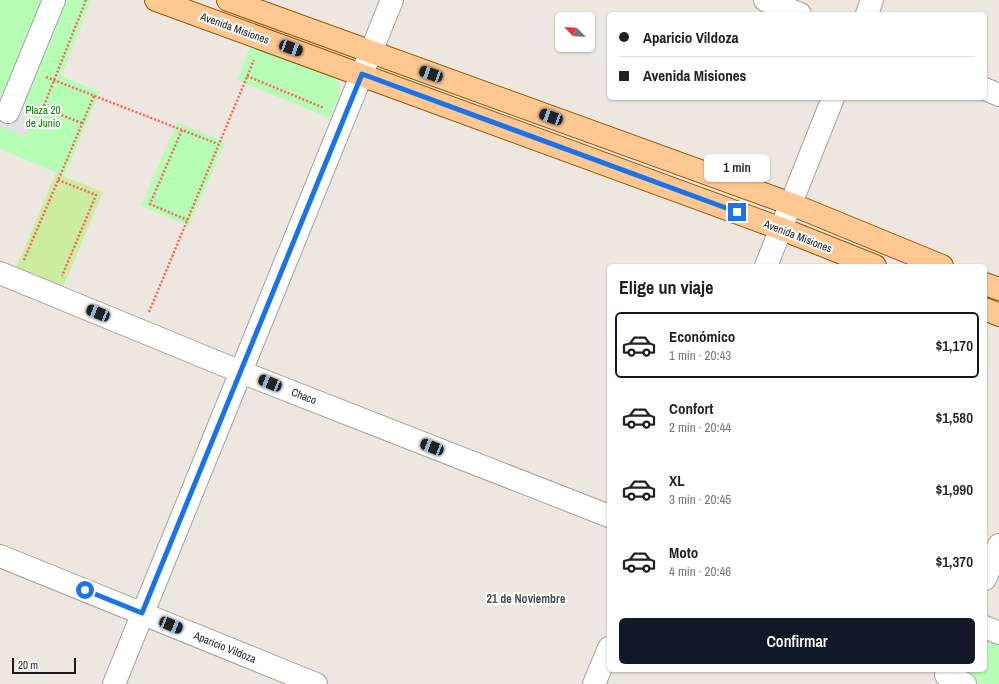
<!DOCTYPE html>
<html lang="es">
<head>
<meta charset="utf-8">
<style>
	:root { --surface:#fff; --page:#f6f6f6; --text:#202124; --muted:#757577; --line:#e0e0e0; --accent:#111827 }
	body { margin:0; font-family:"Archivo Narrow",sans-serif; background:var(--page); color:var(--text); height:100vh; display:flex; flex-direction:column; font-size:15px; white-space:nowrap }
	* { box-sizing:border-box; margin:0 }
	p { font-size:13px; color:var(--muted) }
	.icon { flex:none; width:22px; height:22px; fill:none; stroke:currentColor; stroke-width:2; stroke-linecap:round; stroke-linejoin:round }
	.map { position:relative; flex:1; overflow:hidden }
	.panel { position:absolute; left:607px; top:264px; width:380px; height:408px; display:flex; flex-direction:column; background:var(--surface); border-radius:6px; box-shadow:0 1px 3px #0004 }
	.panel>* { flex:none }
	.hud { position:absolute; left:607px; top:12px; width:380px; height:88px; border-radius:6px; box-shadow:0 1px 3px #0004; display:grid; align-content:center; height:88px; padding:0 12px; background:var(--surface) }
	.needle { width:26px; rotate:295deg }
	.tools { position:absolute; left:555px; top:12px; display:grid; gap:8px }
	.tools a { display:grid; place-items:center; width:40px; height:40px; border-radius:6px; background:var(--surface); box-shadow:0 1px 3px #0004; font-size:20px }
	.scale { position:absolute; left:12px; bottom:10px; width:64px; box-sizing:border-box; padding-left:4px; border:2px solid #1a1a1a; border-top:0; font-size:11px; line-height:14px; white-space:nowrap; color:#1a1a1a; -webkit-text-stroke:3px #fff; paint-order:stroke }
	.end { position:absolute; width:18px; height:18px; margin:-9px; border:5px solid #1a73e8; background:#fff; box-shadow:0 0 0 2px #fff }
	.from { border-radius:50% }
	.bubble { position:absolute; height:28px; border-radius:6px; background:var(--surface); box-shadow:0 1px 3px #0004; font-size:13px; font-weight:600; line-height:28px; text-align:center }
	.car { position:absolute; width:12px; height:24px; margin:-12px -6px; border-radius:5px; box-shadow:0 0 3px 1px #0007; background:linear-gradient(#222 24%,#8ab4d8 0 40%,#222 0 76%,#8ab4d8 0 86%,#222 0) }
	.hud b { display:flex; align-items:center; gap:14px; height:38px; font-size:15px }
	.hud b+b { border-top:1px solid var(--line) }
	.hud i { width:10px; height:10px; background:var(--text) }
	ul { padding:0; list-style:none }
	li { display:flex; align-items:center; gap:12px; height:66px; margin:0 8px 6px; padding:0 4px; border:2px solid transparent; border-radius:6px }
	li div { flex:1 }
	li b { display:block; font-size:15px }
	li em { font-style:normal; font-weight:600 }
	li.active { border-color:var(--accent) }
	li>.icon { width:36px; height:36px; stroke-width:1.5 }
	h2 { padding:0 12px; font-size:18px; line-height:48px }
	.cta { display:flex; gap:8px; margin-top:auto; padding:8px 12px }
	.cta a { flex:1; height:46px; border-radius:6px; background:var(--accent); color:#fff; font-size:16px; font-weight:600; line-height:46px; text-align:center }
	.map>svg:first-child { display:block }
	.grass { fill:#ccec9f }
	.park { fill:#b6fdb6 }
	.parking { fill:#e2e2e2 }
	.lines { fill:none; stroke-linecap:round; stroke-linejoin:round }
	.minor-casing { stroke:#a1a1a1; stroke-width:24 }
	.major-casing { stroke:#915500; stroke-width:24 }
	.path { stroke:#ff615e; stroke-width:2.5; stroke-dasharray:2 2; stroke-linecap:butt }
	.minor { stroke:#fff; stroke-width:22 }
	.major { stroke:#ffc792; stroke-width:22 }
	.route { stroke:#1a73e8; stroke-width:5 }
	.labels { text-anchor:middle; dominant-baseline:central; stroke-width:4; stroke-linejoin:round; paint-order:stroke }
	.street-label { font-size:11px; fill:#1a1a1a; stroke:#fff }
	.park-label { font-size:11px; fill:#047d04; stroke:#fff }
	.neighbourhood-label { font-size:12px; font-weight:bold; fill:#4d4d4d; stroke:#fff }
</style>
</head>
<body>
<div class="map">
<svg width="999" height="684" viewBox="0 0 999 684">
	<rect width="100%" height="100%" fill="#ede7df"/>
	<!-- grass -->
	<path class="grass" d="M56,173l47,19 -40,95 -47,-19z"/>
	<!-- park -->
	<g class="park">
		<path d="M0,0h91l-30,76 39,16 -36,84 -64,-27z"/>
		<path d="M250,47l83,29 7,9 -1,10 -9,23 -93,-38z"/>
		<path d="M177,122l48,20 -36,84 -48,-20z"/>
		<path d="M985,639l14,2v43h-15l-13,-6 -4,-8h18z"/>
	</g>
	<!-- parking -->
	<path class="parking" d="M0,93l38,15 -12,29 -26,-11z"/>
	<g class="lines">
		<defs>
			<g id="minor">
				<path d="M765,0l35,14"/>
				<path d="M867,14l5,-14"/>
				<path d="M985,89l14,6"/>
				<path d="M8,112l46,-112"/>
				<path d="M766,266l67,-168"/>
				<path d="M0,273l241,99 368,144"/>
				<path d="M0,556l316,128"/>
				<path d="M985,579l14,-34"/>
				<path d="M985,627l14,6"/>
				<path d="M946,675l19,9"/>
				<path d="M114,684l278,-684"/>
				<path d="M594,684l15,-36"/>
			</g>
			<g id="major">
				<path d="M156,0l626,229 93,37"/>
				<path d="M228,0l563,204 151,62"/>
				<path d="M985,284l14,5"/>
				<path d="M985,309l14,6"/>
			</g>
		</defs>
		<!-- minor casing -->
		<use href="#minor" class="minor-casing"/>
		<!-- major casing -->
		<use href="#major" class="major-casing"/>
		<!-- path -->
		<g class="path">
			<path d="M247,76l77,32"/>
			<path d="M46,77l172,67"/>
			<path d="M82,123l-39,-15 43,-108"/>
			<path d="M182,130l-32,74 37,16"/>
			<path d="M58,180l38,15 -34,81"/>
			<path d="M24,260l70,-164"/>
			<path d="M149,312l105,-252"/>
		</g>
		<!-- minor -->
		<use href="#minor" class="minor"/>
		<!-- major -->
		<use href="#major" class="major"/>
	</g>
	<g class="lines">
		<!-- route -->
		<path class="route" d="M85,590l57,23 220,-539 375,138"/>
	</g>
	<g class="labels">
		<!-- street labels -->
		<g class="street-label">
			<text transform="translate(235 28) rotate(20)">Avenida Misiones</text>
			<text transform="translate(798 236) rotate(21)">Avenida Misiones</text>
			<text transform="translate(304 396) rotate(21)">Chaco</text>
			<text transform="translate(225 647) rotate(22)">Aparicio Vildoza</text>
		</g>
		<!-- park labels -->
		<g class="park-label">
			<text x="43" y="110">Plaza 20<tspan x="43" dy="13">de Junio</tspan></text>
		</g>
		<!-- neighbourhood labels -->
		<g class="neighbourhood-label">
			<text x="526" y="599">21 de Noviembre</text>
		</g>
	</g>
</svg>
<div class="tools">
<a><svg class="needle" viewBox="-14 -14 28 28"><path d="M0-13l5 13h-10z" fill="#e53935"/><path d="M0 13l5-13h-10z" fill="#757577"/></svg></a>
</div>
<div class="scale">20 m</div>
<i class="end from" style="left:85px;top:590px"></i>
<i class="end" style="left:737px;top:212px"></i>
<div class="bubble" style="left:704px;top:154px;width:66px">1 min</div>
<i class="car" style="left:291px;top:48px;rotate:110deg"></i>
<i class="car" style="left:431px;top:74px;rotate:290deg"></i>
<i class="car" style="left:551px;top:117px;rotate:290deg"></i>
<i class="car" style="left:98px;top:313px;rotate:292deg"></i>
<i class="car" style="left:270px;top:383px;rotate:292deg"></i>
<i class="car" style="left:432px;top:447px;rotate:292deg"></i>
<i class="car" style="left:171px;top:625px;rotate:112deg"></i>
<div class="hud">
<b><i class="from"></i>Aparicio Vildoza</b>
<b><i></i>Avenida Misiones</b>
</div>
<section class="panel">
<h2>Elige un viaje</h2>
<ul>
<li class="active"><svg class="icon" aria-label="car" viewBox="0 0 24 24"><path d="M5 17H2v-5l4-1 3-4h7l3 4 3 1v5h-3M9 17h6M6 11h13"/><circle cx="7" cy="17" r="2"/><circle cx="17" cy="17" r="2"/></svg><div><b>Económico</b><p>1 min · 20:43</p></div><em>$1,170</em></li>
<li><svg class="icon" aria-label="car" viewBox="0 0 24 24"><path d="M5 17H2v-5l4-1 3-4h7l3 4 3 1v5h-3M9 17h6M6 11h13"/><circle cx="7" cy="17" r="2"/><circle cx="17" cy="17" r="2"/></svg><div><b>Confort</b><p>2 min · 20:44</p></div><em>$1,580</em></li>
<li><svg class="icon" aria-label="car" viewBox="0 0 24 24"><path d="M5 17H2v-5l4-1 3-4h7l3 4 3 1v5h-3M9 17h6M6 11h13"/><circle cx="7" cy="17" r="2"/><circle cx="17" cy="17" r="2"/></svg><div><b>XL</b><p>3 min · 20:45</p></div><em>$1,990</em></li>
<li><svg class="icon" aria-label="car" viewBox="0 0 24 24"><path d="M5 17H2v-5l4-1 3-4h7l3 4 3 1v5h-3M9 17h6M6 11h13"/><circle cx="7" cy="17" r="2"/><circle cx="17" cy="17" r="2"/></svg><div><b>Moto</b><p>4 min · 20:46</p></div><em>$1,370</em></li>
</ul>
<div class="cta"><a>Confirmar</a></div>
</section>
</div>
</body>
</html>
